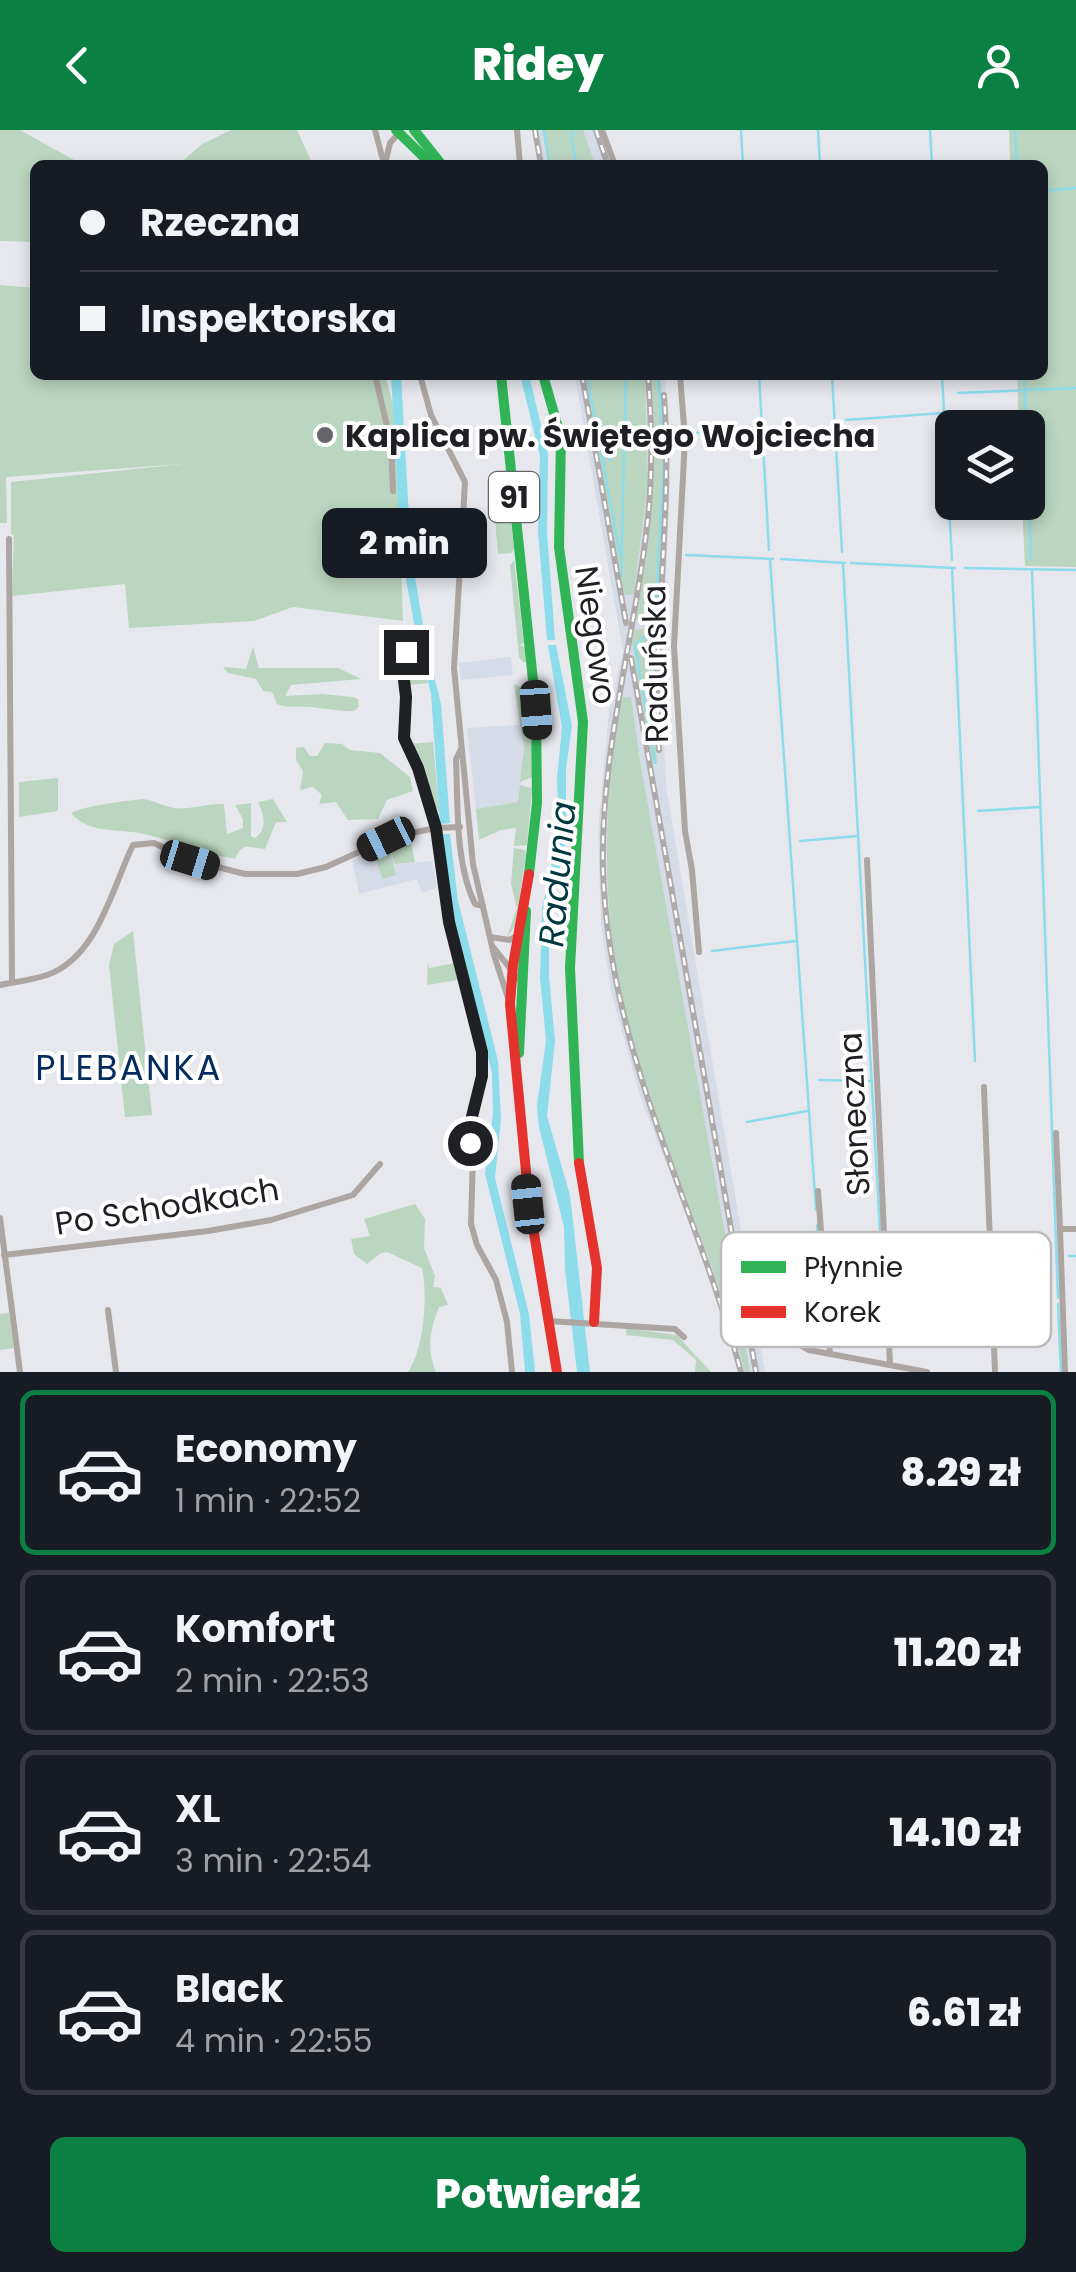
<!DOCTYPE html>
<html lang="pl">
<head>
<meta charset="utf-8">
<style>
	:root { --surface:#171b24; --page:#242831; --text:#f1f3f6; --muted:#9ea1a6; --line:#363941; --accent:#0b8043 }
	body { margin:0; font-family:Poppins,sans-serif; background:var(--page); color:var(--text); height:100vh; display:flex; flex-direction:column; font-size:38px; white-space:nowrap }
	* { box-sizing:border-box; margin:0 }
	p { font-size:32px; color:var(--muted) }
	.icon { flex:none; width:55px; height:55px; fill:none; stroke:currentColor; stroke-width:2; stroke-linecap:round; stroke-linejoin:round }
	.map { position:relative; height:1242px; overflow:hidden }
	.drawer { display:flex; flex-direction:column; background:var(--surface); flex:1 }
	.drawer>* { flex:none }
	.guide { position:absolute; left:30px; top:30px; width:1018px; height:220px; border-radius:15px; box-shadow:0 5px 15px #0003; display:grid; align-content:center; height:220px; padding:0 50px; background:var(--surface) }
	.buttons { position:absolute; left:935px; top:280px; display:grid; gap:20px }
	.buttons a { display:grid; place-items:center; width:110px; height:110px; border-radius:15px; background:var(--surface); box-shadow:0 5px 15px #0003; font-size:50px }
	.end { position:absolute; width:45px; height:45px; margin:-22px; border:12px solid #1f2024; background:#fff; box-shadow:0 0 0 5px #fff }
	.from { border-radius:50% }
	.bubble { position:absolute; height:70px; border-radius:15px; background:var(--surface); box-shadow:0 5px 15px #0003; font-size:32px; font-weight:800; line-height:70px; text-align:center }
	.car { position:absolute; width:30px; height:60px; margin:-30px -15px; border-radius:12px; box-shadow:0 0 8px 2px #0007; background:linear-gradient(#222 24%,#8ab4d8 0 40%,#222 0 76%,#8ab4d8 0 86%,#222 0) }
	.guide b { display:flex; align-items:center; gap:35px; height:95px; font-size:38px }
	.guide b+b { border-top:2px solid var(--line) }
	.guide i { width:25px; height:25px; background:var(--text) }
	ul { padding:18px 0 0; list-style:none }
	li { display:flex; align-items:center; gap:30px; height:165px; margin:0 20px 15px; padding:0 30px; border:5px solid var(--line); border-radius:15px }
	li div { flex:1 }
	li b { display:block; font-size:38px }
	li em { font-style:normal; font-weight:800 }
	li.on { border-color:var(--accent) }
	li>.icon { width:90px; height:90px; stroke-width:1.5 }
	.primary-button { display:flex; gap:20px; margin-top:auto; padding:20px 50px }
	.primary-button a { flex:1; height:115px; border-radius:15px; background:var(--accent); color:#fff; font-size:40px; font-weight:800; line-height:115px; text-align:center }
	header { display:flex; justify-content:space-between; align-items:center; height:130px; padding:0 50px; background:var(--accent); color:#fff; font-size:45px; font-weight:800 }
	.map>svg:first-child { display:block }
	.built { fill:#d6dbe8 }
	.green { fill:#bbd6c0 }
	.water { fill:#8cdcec }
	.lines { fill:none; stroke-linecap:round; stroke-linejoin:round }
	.stream { stroke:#8cdcec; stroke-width:2.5 }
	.street { stroke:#ada5a2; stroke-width:6 }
	.fast { stroke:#30b455; stroke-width:10 }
	.jam { stroke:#e5322d; stroke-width:10 }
	.rail-casing { stroke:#aeaaaa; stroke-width:6 }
	.rail { stroke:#fff; stroke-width:2.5; stroke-dasharray:8; stroke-linecap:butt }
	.route { stroke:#1f2024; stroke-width:12 }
	.poi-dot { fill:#65666b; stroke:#fff; stroke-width:4 }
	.labels { text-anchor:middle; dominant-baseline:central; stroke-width:8; stroke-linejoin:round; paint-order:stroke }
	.shield { fill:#fff; stroke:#626366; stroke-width:2.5 }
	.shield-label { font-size:30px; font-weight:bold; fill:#1f2024 }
	.poi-label { font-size:32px; font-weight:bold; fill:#1f2024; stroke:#fff; text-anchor:start }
	.street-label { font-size:32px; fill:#1f2024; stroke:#fff }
	.water-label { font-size:35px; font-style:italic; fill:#003840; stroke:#fff }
	.neighbourhood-label { font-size:35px; letter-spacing:2.5px; fill:#042b5d; stroke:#fff }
	.key { fill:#fff; stroke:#bcbcbd; stroke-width:2.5 }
	.key-label { font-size:28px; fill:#1f2024 }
</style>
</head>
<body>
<header><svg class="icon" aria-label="back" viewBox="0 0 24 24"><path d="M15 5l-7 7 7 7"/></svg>Ridey<svg class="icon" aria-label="person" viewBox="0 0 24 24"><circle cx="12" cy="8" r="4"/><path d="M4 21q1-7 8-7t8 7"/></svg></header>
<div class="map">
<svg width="1076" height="1242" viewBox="0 0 1076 1242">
	<rect width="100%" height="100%" fill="#e6e8ee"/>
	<!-- built -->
	<g class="built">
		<path d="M532,0h68l12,35h-74z"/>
		<path d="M575,245h90l5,109 -9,213 6,96 98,579h-26l-32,-105 -66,-168 -30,-107 -10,-69 -3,-92 11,-120 14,-60z"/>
		<path d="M511,527l2,18 -52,5 -2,-17z"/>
		<path d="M519,595l5,24 -5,53 -43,7 -9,-81z"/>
		<path d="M381,716l9,1 6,17 36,-3 5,27 -15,5 -5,-14 -58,15 -7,-34z"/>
	</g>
	<!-- green -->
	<g class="green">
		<path d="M0,0h20l63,35h-48v77l-35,-1z"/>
		<path d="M231,0h66l16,35h-135l24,-21z"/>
		<path d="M542,0h41l12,35h-47z"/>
		<path d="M1009,0h67v437l-51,-1 -3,-63 6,-1v-74l-9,-1 -2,-52h25v-210h-32z"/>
		<path d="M0,155l35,3v87h350l11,40 7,206 -110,-14 -39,14 -125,7 -4,-44 -113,12 2,-61 -3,-1v-52l171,-18 -176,13 1,46h-7z"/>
		<path d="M585,245h60l3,107 -14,112 -10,1z"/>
		<path d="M651,245h9c15,130 -12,259 -3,389h-4l-21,-122 2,-12 9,-1 3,-7 -10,-2c14,-82 23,-162 15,-245z"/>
		<path d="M495,390l16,2 3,27 -2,4 -14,1z"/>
		<path d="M514,430l10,83 -4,2 5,2 1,14 -2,2 -5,-6 -9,-92z"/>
		<path d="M253,517l6,21h79l23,11 -70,6 -6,11 37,-2 31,3 5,2 1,8 -5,4c-15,0 -29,-2 -43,-4 -12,-2 -22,2 -34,-3l-5,-12 -9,-1 -7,-12 -28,-6 -5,-6 23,2z"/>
		<path d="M419,522l9,31 -20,2 -1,-24z"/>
		<path d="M514,554l15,7 4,86 -13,5 4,-33z"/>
		<path d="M631,567l9,64 110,611h-5c-28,-109 -78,-210 -110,-318 -34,-117 -35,-237 -14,-356z"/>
		<path d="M433,612l6,66v4l-11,-18 -20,-50z"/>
		<path d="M325,613l17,1 8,6 30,3 30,24 3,14 -26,9 -9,19 -30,1 -12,-18 -17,2 3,-9 -9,-8 -13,3 3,-19 -7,-11v-12l8,-1 6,9h7z"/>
		<path d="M58,648v33l-39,6v-35z"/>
		<path d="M520,655l12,3 -5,57 -13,1 2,-18 -15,2 -22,10 -3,-31 42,-7z"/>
		<path d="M142,669c11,1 21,7 32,9 16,2 33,-5 50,-4l3,30 16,-6v-9l-8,-14 16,-2v33l4,2c13,-9 9,-23 3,-36l15,-3 14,23h-11l-11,27c-16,-1 -22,-8 -30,10 -32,-5 -60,-18 -91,-25 -25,-6 -54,1 -73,-21 12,-7 54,-12 71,-14z"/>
		<path d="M410,708l5,24 -20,2 -6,-20z"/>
		<path d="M389,718l7,27 -14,4 -8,-27z"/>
		<path d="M514,718l11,2 1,6 -11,70 -8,11 10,-29 -6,-24z"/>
		<path d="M133,801l19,184 -27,2 -16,-152 5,-21z"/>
		<path d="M428,832l1,6 25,-5 4,17 -31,5z"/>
		<path d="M415,1074l10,15 -1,29 11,28 -2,11 8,1 7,17 -9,2c-9,23 -13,42 -3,65h-28c16,-22 20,-78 14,-104l-35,-16 -6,1 -14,11 -13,-10 -3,-15 19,-3 -6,-17z"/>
		<path d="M9,1183l5,35 -14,2v-36z"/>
		<path d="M626,1198l51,7 34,37h-16l1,-12 -23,-20 -47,-5z"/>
	</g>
	<!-- water -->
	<g class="water">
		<path d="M391,245h10l10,177 15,92 15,60 9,119 -10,1 -9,-131 -13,-49 -17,-91z"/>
		<path d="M520,245h9l19,80 -1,76 8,109h-8l-9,-109 2,-75z"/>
		<path d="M548,515h8l16,81 -6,43v71l-12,53 -5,43v41l6,64 -8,75 23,79 20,177h-13l-12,-103 -1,-42 -25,-100 -2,-21 9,-66 -6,-62 2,-69 17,-79 -2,-51 5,-52z"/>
		<path d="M441,704h9l8,67 40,160 3,58 -6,59 34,136 6,58h-10l-5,-58 -35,-140 8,-60 -1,-41 -37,-144z"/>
	</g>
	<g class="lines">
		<!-- stream -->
		<g class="stream">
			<path d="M544,0l6,35"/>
			<path d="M573,0l-2,9 6,26"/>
			<path d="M594,0l12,35"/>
			<path d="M741,0l2,35"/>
			<path d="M818,0l2,35"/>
			<path d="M930,0l2,35"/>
			<path d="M1015,0l2,35"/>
			<path d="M1042,61l34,-3"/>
			<path d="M587,245l33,180"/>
			<path d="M759,245l10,175"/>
			<path d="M832,245l10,177"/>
			<path d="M942,245l10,185"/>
			<path d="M1024,245l2,53"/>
			<path d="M958,263l118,-5"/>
			<path d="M846,290l97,-7"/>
			<path d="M696,303l66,-7"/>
			<path d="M601,322l10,8"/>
			<path d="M1028,331l3,99"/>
			<path d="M686,425l87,4"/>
			<path d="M770,429l46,651"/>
			<path d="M781,429l64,4"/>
			<path d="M843,433l43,777"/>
			<path d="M851,433l104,5"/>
			<path d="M952,438l23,493"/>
			<path d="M965,438l111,2"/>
			<path d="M1032,440l26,728"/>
			<path d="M621,447l5,-202"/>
			<path d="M655,489l9,-162 -6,-82"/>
			<path d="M654,499l-19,16 20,118"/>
			<path d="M665,499h2"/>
			<path d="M978,681l61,-4"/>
			<path d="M800,711l58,-5"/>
			<path d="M712,821l84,-10"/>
			<path d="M819,950l53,1"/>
			<path d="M747,992l60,-11"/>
			<path d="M817,1095l7,93"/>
			<path d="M1069,1126h7"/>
			<path d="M1058,1174l3,68"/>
		</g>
		<!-- street -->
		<g class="street">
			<path d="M375,0l9,34"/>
			<path d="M517,0l3,35"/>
			<path d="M602,0l13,35"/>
			<path d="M385,34l5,-21 8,-9"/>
			<path d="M375,245l16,68 2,48"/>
			<path d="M420,245l11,40 34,67 -11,186 19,196 21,91 14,43"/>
			<path d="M680,245l5,64 -11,207 11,185 7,39 7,82"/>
			<path d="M9,409l3,443"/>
			<path d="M406,510l-2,98 14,29 18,61 13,94 34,130 -1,24 -14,57 5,22 -2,69 6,21 19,35 11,42 5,50"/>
			<path d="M461,619l-5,10c2,46 -1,104 19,145l8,2"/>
			<path d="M867,730l23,505"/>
			<path d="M491,807l18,3 8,-4"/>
			<path d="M494,818l29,37"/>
			<path d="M0,855c15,-3 32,-5 47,-10 51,-18 65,-87 86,-130l21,-2 36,17 55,14h52l29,-7 66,-30 44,-9 24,-1"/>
			<path d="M984,957l11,285"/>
			<path d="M1056,1003l4,96"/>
			<path d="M818,1061l12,163"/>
			<path d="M0,1088l20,154"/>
			<path d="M4,1125l204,-24 63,-11 82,-25 27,-31"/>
			<path d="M108,1180l8,62"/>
			<path d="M549,1191l126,8 9,8"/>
			<path d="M798,1214l11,6 118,22"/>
			<path d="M1065,1242l-5,-143h16"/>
		</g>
		<!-- fast -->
		<g class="fast">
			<path d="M396,0l36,35"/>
			<path d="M414,0l28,35"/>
			<path d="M501,245l35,334 1,94 -8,71"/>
			<path d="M543,245l18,63 -2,109 24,175 -13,246 9,195"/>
			<path d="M519,923l7,-142"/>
		</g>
		<!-- jam -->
		<g class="jam">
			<path d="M529,744l-16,91 -3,39 19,199 28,169"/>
			<path d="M579,1033l18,105 -3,54"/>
		</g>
		<defs>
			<g id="rail">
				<path d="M535,0l6,35"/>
				<path d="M596,0l12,35"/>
				<path d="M582,245l44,248"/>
				<path d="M648,245c4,50 5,101 -1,151 -13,116 -47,227 -44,345 6,182 92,330 138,501"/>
				<path d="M631,528l125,714"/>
				<path d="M659,620c-7,-119 14,-237 5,-355"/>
			</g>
		</defs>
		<!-- rail casing -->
		<use href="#rail" class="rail-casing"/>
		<!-- rail -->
		<use href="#rail" class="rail"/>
	</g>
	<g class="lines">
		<!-- route -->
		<path class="route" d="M406,522l-3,20 3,25 -2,41 14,30 18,60 13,94 33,130v24l-14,57 2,10"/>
	</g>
	<!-- markers -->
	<circle class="poi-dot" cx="325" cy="305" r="10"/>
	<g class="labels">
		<!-- shield labels -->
		<rect class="shield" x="489" y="342" width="50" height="50" rx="8"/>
		<g class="shield-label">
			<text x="514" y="367">91</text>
		</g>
		<!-- poi labels -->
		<g class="poi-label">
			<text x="345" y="305">Kaplica pw. Świętego Wojciecha</text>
		</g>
		<!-- street labels -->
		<g class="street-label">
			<text transform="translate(596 505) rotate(82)">Niegowo</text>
			<text transform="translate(655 534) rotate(-91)">Raduńska</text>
			<text transform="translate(854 984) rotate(-93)">Słoneczna</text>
			<text transform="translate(167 1076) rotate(-9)">Po Schodkach</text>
		</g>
		<!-- water labels -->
		<g class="water-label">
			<text transform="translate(557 744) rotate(-85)">Radunia</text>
		</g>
		<!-- neighbourhood labels -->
		<g class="neighbourhood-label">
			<text x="129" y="937">PLEBANKA</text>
		</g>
	</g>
	<!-- legend -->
	<rect x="721" y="1102" width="330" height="115" rx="15" class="key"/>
	<rect x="741" y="1131" width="45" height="12" fill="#30b455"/>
	<rect x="741" y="1176" width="45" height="12" fill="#e5322d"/>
	<g class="key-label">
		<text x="804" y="1147">Płynnie</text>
		<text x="804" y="1192">Korek</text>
	</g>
</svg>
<div class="buttons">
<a><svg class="icon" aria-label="layers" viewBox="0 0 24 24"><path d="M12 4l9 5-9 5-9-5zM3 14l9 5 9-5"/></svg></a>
</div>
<i class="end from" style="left:470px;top:1013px"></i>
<i class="end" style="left:406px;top:522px"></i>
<div class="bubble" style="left:322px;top:378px;width:165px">2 min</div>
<i class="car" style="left:536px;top:580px;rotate:176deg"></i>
<i class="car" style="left:386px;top:709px;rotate:244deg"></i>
<i class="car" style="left:190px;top:730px;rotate:107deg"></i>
<i class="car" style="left:528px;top:1074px;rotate:354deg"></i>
<div class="guide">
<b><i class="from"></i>Rzeczna</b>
<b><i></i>Inspektorska</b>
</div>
</div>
<section class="drawer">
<ul>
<li class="on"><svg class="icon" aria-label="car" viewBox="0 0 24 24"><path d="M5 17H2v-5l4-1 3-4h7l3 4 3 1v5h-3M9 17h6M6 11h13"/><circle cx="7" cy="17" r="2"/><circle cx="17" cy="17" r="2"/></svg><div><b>Economy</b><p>1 min · 22:52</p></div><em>8.29 zł</em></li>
<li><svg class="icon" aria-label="car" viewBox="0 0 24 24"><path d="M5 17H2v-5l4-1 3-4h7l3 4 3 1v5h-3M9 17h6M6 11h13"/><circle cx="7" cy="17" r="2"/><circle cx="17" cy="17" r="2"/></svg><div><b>Komfort</b><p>2 min · 22:53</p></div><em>11.20 zł</em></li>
<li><svg class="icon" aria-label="car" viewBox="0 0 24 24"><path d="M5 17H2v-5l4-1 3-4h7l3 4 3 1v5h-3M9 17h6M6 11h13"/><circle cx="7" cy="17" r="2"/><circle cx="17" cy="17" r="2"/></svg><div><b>XL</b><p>3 min · 22:54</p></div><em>14.10 zł</em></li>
<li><svg class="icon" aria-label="car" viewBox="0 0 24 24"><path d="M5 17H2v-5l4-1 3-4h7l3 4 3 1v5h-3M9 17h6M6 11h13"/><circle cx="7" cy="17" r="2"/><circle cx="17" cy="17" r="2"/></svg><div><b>Black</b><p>4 min · 22:55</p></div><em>6.61 zł</em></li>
</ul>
<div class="primary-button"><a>Potwierdź</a></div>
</section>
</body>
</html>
